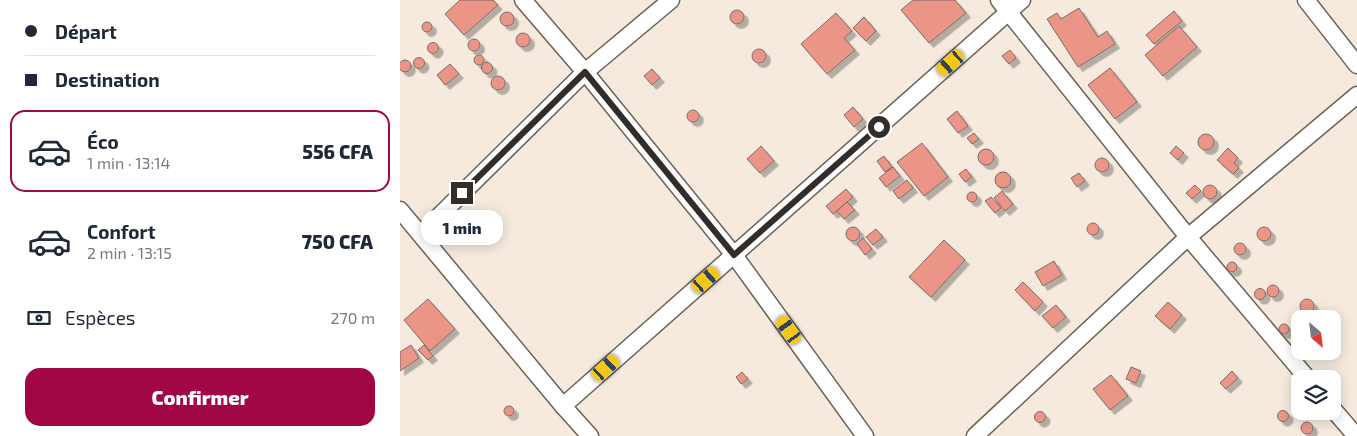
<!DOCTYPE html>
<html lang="fr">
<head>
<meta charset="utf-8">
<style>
	:root { --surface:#fff; --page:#f2f2f3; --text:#1f2937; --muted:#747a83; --line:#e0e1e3; --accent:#a10645 }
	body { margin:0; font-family:"Exo 2",sans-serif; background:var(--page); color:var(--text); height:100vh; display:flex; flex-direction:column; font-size:19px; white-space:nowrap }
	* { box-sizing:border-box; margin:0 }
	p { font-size:16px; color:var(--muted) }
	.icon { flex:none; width:28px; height:28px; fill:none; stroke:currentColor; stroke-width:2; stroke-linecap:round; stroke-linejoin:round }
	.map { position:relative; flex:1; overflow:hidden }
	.drawer { display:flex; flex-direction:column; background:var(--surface); width:400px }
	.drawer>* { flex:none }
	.hud { display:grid; align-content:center; height:110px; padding:0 25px; background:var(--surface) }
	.needle { width:32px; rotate:152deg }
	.controls { position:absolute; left:891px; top:310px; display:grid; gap:10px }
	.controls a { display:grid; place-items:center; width:50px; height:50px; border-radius:10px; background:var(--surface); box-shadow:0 2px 12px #0003; font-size:25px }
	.end { position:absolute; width:22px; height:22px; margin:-11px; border:6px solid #322d29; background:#fff; box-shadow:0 0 0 2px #fff }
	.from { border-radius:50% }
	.bubble { position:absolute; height:35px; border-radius:15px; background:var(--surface); box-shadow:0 2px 12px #0003; font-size:16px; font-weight:800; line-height:35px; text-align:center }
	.car { position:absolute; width:15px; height:30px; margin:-15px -8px; border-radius:6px; box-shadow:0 0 4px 1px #0007; background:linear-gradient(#f5c518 24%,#345 0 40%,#f5c518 0 76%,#345 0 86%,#f5c518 0) }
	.hud b { display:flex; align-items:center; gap:18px; height:48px; font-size:19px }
	.hud b+b { border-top:1px solid var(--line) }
	.hud i { width:12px; height:12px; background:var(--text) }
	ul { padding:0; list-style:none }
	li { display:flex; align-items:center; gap:15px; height:82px; margin:0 10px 8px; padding:0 15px; border:2px solid transparent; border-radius:15px }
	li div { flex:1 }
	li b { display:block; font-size:19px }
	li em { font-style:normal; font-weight:800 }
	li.selected { border-color:var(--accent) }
	li>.icon { width:45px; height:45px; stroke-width:1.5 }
	.pay { display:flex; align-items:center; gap:12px; height:55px; padding:0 25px; font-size:19px }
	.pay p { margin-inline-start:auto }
	.cta { display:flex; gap:10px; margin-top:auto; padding:10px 25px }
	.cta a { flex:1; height:58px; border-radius:15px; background:var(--accent); color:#fff; font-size:20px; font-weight:800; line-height:58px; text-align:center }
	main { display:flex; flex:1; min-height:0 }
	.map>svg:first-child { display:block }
	.building { fill:#eb9586; stroke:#7b6b68; filter:url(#shadow) }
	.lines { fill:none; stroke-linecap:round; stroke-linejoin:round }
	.street-casing { stroke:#6b6157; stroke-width:19 }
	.street { stroke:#fff; stroke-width:16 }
	.route { stroke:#322d29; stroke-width:6 }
</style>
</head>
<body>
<main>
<section class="drawer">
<div class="hud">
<b><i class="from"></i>Départ</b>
<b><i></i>Destination</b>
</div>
<ul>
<li class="selected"><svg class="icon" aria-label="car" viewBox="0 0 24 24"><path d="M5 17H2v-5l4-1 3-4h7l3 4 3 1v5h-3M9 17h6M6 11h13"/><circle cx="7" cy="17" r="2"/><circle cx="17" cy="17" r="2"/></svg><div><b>Éco</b><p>1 min · 13:14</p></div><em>556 CFA</em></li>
<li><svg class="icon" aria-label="car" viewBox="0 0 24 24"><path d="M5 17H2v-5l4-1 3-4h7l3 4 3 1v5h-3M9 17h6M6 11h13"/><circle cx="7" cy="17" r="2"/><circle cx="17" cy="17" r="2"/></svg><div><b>Confort</b><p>2 min · 13:15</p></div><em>750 CFA</em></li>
</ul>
<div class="pay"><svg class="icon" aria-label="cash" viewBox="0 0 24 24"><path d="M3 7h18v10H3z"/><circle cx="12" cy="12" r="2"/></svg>Espèces<p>270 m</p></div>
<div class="cta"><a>Confirmer</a></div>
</section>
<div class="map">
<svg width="957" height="436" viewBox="0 0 957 436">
	<defs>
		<filter id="shadow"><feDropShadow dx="4.5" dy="4.5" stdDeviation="0" flood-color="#0004"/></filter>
	</defs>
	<rect width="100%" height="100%" fill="#f6eade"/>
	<!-- building -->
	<g class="building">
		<path d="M60,0h33l5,5 -34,30 -19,-21z"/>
		<path d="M513,0h42l11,13 -37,30 -28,-33z"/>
		<path d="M679,8l19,29 9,-6 8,13 -37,23 -31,-48 10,-6 4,6z"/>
		<circle cx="337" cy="17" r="7"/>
		<path d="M774,11l8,10 -28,23 -8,-9z"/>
		<circle cx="107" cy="19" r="7"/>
		<path d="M436,13l16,18 -8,7 11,12 -28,24 -26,-30z"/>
		<path d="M464,17l12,14 -10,10 -13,-13z"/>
		<circle cx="27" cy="27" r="5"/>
		<path d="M779,26l18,21 -34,29 -18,-21z"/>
		<circle cx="123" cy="40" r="7"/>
		<circle cx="74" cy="45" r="6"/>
		<circle cx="33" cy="48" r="5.5"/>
		<circle cx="359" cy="56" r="7"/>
		<path d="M610,50l6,8 -7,6 -7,-8z"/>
		<circle cx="79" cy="60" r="5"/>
		<circle cx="19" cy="63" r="5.5"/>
		<circle cx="5" cy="66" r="6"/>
		<circle cx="87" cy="68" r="5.5"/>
		<path d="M50,64l9,10 -14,11 -8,-10z"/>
		<path d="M710,68l27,34 -22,17 -27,-34z"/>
		<path d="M252,69l8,9 -8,7 -8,-9z"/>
		<circle cx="98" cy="83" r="7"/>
		<path d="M453,107l10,12 -9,8 -10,-12z"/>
		<circle cx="293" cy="116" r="6"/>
		<path d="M557,111l11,15 -10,7 -11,-14z"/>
		<path d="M574,133l5,6 -7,5 -5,-6z"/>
		<circle cx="806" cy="142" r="8"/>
		<path d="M522,143l26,34 -24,19 -27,-34z"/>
		<path d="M361,146l13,15 -14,12 -13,-14z"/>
		<path d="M776,146l8,7 -6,7 -8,-7z"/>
		<path d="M828,148l10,10 -4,5 5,5 -6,6 -16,-14z"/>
		<circle cx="586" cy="157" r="8"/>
		<path d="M484,156l8,11 -7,5 -8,-11z"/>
		<circle cx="702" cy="165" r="7"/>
		<path d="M493,167l7,9 -14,11 -7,-9z"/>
		<path d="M566,169l6,8 -7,5 -6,-8z"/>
		<circle cx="603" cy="180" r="8"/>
		<path d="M679,173l6,8 -8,6 -6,-9z"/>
		<path d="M507,180l6,8 -14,11 -6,-8z"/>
		<path d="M795,185l6,6 -9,8 -6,-6z"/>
		<circle cx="810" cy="192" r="7"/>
		<path d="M446,189l7,8 -20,17 -7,-8z"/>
		<path d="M602,191l11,13 -8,7 -11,-13z"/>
		<circle cx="572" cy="197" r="5"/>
		<path d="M591,197l10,11 -6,5 -10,-12z"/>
		<path d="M447,202l8,8 -11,9 -7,-8z"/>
		<circle cx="693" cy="229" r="6"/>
		<circle cx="864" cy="234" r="7"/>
		<circle cx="453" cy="234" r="7"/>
		<path d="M476,229l7,8 -10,8 -7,-8z"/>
		<path d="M463,238l9,11 -7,6 -8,-11z"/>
		<path d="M544,240l21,20 -34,37 -22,-20z"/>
		<circle cx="840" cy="249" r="6"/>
		<path d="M654,261l8,14 -19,11 -8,-14z"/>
		<circle cx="832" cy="267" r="5"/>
		<path d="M623,282l20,20 -8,9 -20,-21z"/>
		<circle cx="873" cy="291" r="6"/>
		<circle cx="860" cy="294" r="5.5"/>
		<path d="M28,299l27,30 -25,22 -26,-31z"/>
		<circle cx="907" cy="306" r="7"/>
		<path d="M768,302l14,13 -12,14 -15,-13z"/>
		<path d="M656,305l10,12 -13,11 -11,-12z"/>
		<circle cx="884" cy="329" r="5"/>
		<path d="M11,345l8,13 -19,13v-19z"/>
		<path d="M24,345l9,11 -5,4 -10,-10z"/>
		<path d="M731,367l10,4 -5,12 -10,-4z"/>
		<path d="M832,371l6,7 -12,11 -6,-6z"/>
		<path d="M342,372l6,7 -7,5 -5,-7z"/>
		<path d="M711,375l17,21 -18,14 -17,-21z"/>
		<circle cx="109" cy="411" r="5"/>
		<circle cx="883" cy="416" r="5.5"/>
		<circle cx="640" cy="417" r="5.5"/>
		<circle cx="907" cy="428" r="6"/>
	</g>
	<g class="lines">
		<defs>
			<g id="street">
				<path d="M123,0l62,72 149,183 131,181"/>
				<path d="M599,0l189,237 120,142"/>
				<path d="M906,0l51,65"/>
				<path d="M0,210l163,196 27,30"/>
				<path d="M21,234l164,-162 86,-72"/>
				<path d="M163,406l459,-406"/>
				<path d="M932,408l24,28"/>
				<path d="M575,436l213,-199 169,-142"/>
			</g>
		</defs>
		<!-- street casing -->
		<use href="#street" class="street-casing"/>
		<!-- street -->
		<use href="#street" class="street"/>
	</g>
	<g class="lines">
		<!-- route -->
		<path class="route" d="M62,193l123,-121 149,183 145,-128"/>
	</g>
</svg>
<div class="controls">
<a><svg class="needle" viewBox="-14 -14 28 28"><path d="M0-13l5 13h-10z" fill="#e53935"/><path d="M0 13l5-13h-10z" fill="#747a83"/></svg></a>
<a><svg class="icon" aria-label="layers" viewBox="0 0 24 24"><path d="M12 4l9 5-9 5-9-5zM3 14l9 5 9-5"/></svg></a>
</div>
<i class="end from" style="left:479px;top:127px"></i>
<i class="end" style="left:62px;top:193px"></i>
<div class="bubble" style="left:21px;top:210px;width:82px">1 min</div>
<i class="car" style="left:551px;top:63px;rotate:229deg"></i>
<i class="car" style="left:306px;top:280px;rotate:49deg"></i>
<i class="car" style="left:389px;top:330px;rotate:324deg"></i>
<i class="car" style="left:206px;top:368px;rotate:48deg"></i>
</div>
</main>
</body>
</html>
